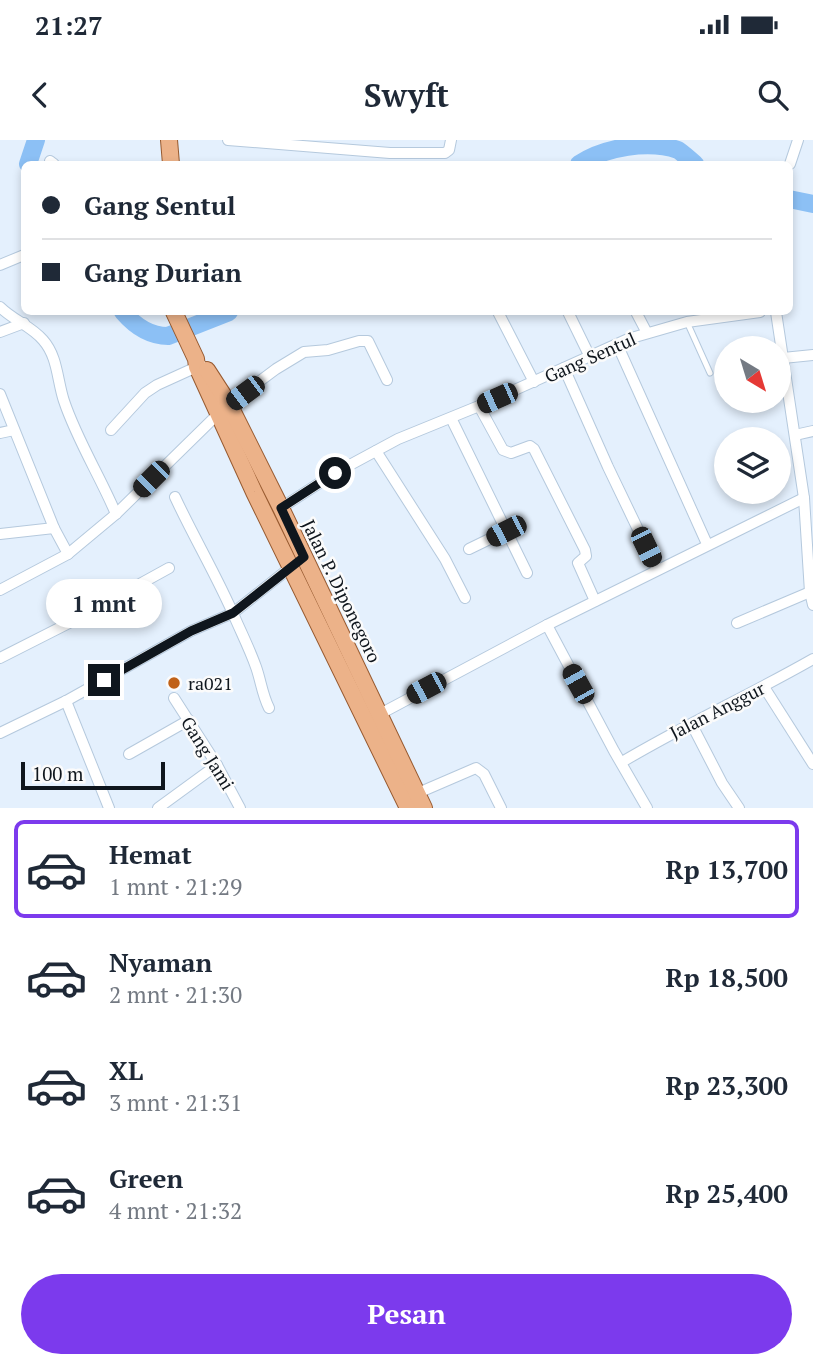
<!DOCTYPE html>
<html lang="id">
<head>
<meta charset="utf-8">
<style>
	:root { --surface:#fff; --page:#f2f2f3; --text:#1f2937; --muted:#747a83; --line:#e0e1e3; --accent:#7c3aed }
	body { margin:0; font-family:"PT Serif",serif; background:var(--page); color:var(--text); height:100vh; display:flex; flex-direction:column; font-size:26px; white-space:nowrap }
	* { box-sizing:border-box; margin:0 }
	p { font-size:23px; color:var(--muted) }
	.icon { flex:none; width:38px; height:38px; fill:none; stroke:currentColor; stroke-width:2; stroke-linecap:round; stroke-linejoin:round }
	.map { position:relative; height:668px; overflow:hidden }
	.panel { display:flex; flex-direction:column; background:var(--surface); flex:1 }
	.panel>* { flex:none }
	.top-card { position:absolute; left:21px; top:21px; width:772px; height:154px; border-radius:10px; box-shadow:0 4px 10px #0003; display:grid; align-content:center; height:154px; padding:0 21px; background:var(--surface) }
	.needle { width:46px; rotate:142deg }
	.buttons { position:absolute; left:714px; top:196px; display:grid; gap:14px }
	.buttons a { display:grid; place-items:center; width:77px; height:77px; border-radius:50%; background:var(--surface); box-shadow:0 4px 10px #0003; font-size:35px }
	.scale { position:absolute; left:21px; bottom:18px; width:144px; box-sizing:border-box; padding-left:7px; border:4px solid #0f161d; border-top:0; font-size:19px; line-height:24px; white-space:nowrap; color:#0f161d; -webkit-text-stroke:5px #fbfbfb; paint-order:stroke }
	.end { position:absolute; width:32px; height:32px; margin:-16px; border:9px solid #0f161d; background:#fff; box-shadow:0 0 0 4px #fff }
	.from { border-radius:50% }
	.bubble { position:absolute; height:49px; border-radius:24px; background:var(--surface); box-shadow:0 4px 10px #0003; font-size:23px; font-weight:700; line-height:49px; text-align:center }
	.car { position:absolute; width:21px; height:42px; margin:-21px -10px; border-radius:9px; box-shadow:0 0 5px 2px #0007; background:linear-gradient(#222 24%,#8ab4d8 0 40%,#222 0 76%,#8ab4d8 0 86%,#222 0) }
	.top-card b { display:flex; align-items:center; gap:24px; height:66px; font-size:26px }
	.top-card b+b { border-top:2px solid var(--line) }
	.top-card i { width:18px; height:18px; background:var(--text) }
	ul { padding:12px 0 0; list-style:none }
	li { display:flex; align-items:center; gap:21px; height:98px; margin:0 14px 10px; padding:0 7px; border:4px solid transparent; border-radius:10px }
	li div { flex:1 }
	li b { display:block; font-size:26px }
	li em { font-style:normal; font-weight:700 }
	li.on { border-color:var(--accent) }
	li>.icon { width:63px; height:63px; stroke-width:1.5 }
	.button { display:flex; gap:14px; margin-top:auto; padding:14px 21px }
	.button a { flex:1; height:80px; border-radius:42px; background:var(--accent); color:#fff; font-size:28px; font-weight:700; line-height:80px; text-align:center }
	.status { display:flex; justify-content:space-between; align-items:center; height:49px; padding:0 35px; background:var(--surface); direction:ltr }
	.status svg { height:19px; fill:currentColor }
	header { display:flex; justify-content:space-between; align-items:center; height:91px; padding:0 21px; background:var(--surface); font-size:32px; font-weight:700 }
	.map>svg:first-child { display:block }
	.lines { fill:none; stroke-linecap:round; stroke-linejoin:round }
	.river { stroke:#8cc0f5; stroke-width:18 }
	.lane-casing { stroke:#b5c9dd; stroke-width:7 }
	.street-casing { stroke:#b5c9dd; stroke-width:12 }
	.primary-casing { stroke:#975a30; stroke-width:18 }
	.lane { stroke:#fff; stroke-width:5 }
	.street { stroke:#fff; stroke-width:10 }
	.primary { stroke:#ecb289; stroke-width:16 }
	.route { stroke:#0f161d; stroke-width:9 }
	.poi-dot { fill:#c06118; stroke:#fbfbfb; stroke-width:2.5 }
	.labels { text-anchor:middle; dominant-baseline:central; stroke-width:5; stroke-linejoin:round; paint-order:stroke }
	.street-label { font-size:18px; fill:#0f161d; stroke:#fbfbfb }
	.poi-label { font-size:18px; fill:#0f161d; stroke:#fbfbfb; text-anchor:start }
</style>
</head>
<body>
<div class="status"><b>21:27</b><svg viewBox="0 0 49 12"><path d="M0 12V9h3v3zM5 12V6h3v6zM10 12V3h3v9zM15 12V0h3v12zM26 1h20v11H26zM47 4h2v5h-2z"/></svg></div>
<header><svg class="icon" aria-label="back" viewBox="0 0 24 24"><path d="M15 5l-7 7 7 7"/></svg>Swyft<svg class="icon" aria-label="search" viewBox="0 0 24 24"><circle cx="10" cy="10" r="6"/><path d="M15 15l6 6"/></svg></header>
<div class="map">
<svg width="813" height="668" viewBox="0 0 813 668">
	<rect width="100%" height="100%" fill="#e4f0fd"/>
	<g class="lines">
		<!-- river -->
		<g class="river">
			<path d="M28,24l8,-24"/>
			<path d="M579,24c26,-17 70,-24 99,-14 6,4 12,10 17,14"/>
			<path d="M789,59l24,5"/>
			<path d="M123,172c12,14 26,24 45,24l61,-24"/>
		</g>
		<defs>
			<path id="lane" d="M687,182l23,51"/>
			<g id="street">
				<path d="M228,0l162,13h55l4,-3 2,-10"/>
				<path d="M50,21l4,3"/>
				<path d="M790,24l8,-24"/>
				<path d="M0,125l24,-10"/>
				<path d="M0,167c13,13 31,19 43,33 15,17 14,40 21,61 13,39 36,75 52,113"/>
				<path d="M498,172l36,70"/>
				<path d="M568,172l22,45"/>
				<path d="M636,172l11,21"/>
				<path d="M776,172l28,186 6,94 3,13"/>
				<path d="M0,192l24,-9"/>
				<path d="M617,204l90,200"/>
				<path d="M783,218l30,-3"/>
				<path d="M564,228l44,99 49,102"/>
				<path d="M0,254l54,134 14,26"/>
				<path d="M229,264l47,-35 28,-17 24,-2 31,-9h9l19,39"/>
				<path d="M479,266l24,44 8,3 19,-7 4,3 51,101 1,6 -8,7 17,38"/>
				<path d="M451,278l76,155"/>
				<path d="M111,290l34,-37 12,-8 44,-20"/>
				<path d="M0,293l14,-3"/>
				<path d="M795,295l18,-4"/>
				<path d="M376,311l69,108 20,39"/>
				<path d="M175,357c19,41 42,79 60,121 7,16 15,32 21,49 5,14 6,27 13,41"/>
				<path d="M281,368l54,-35 63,-34 81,-33 149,-67 59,-17 73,-10"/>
				<path d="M0,394l54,-6"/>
				<path d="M469,409l37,-18"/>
				<path d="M0,450l68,-36 48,-40 102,-100"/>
				<path d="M737,483l73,-31"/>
				<path d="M547,485l67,126 33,57"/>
				<path d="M0,518l71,-36 98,-54"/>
				<path d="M764,547l49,77"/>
				<path d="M174,558l43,67 23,43"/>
				<path d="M66,561l43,107"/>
				<path d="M380,574l167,-89 257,-127"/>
				<path d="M692,585l30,58 17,25"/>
				<path d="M0,593l66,-32 125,-70 42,-18 58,-46"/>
				<path d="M129,614l60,-34"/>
				<path d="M622,622c62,-37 128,-67 191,-103"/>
				<path d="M418,653l58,-25 8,6 17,34"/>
				<path d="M158,668l59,-43"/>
			</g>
			<g id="primary">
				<path d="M169,0l2,24"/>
				<path d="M174,172l22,47 1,8 57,125 154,316"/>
				<path d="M207,230l22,34 52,104 143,300"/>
			</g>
		</defs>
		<!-- lane casing -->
		<use href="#lane" class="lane-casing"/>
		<!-- street casing -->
		<use href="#street" class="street-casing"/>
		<!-- primary casing -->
		<use href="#primary" class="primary-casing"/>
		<!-- lane -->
		<use href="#lane" class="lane"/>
		<!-- street -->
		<use href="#street" class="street"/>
		<!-- primary -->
		<use href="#primary" class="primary"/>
	</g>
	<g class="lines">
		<!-- route -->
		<path class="route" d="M104,540l87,-49 42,-18 71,-56 -23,-49 54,-35"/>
	</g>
	<!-- markers -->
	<circle class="poi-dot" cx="174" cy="543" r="7"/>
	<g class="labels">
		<!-- street labels -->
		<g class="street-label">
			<text transform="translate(590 217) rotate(-24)">Gang Sentul</text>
			<text transform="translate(342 451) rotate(64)">Jalan P. Diponegoro</text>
			<text transform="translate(717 570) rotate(-27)">Jalan Anggur</text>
			<text transform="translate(208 613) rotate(58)">Gang Jami</text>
		</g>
		<!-- poi labels -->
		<g class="poi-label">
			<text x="188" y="543">ra021</text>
		</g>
	</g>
</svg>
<div class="buttons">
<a><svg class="needle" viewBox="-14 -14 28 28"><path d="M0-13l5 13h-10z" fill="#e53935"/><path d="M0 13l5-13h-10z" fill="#747a83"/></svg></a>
<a><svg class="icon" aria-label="layers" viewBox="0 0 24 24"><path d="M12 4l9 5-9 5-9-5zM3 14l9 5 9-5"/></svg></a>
</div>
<div class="scale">100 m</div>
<i class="end from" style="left:335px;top:333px"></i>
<i class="end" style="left:104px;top:540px"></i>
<div class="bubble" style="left:46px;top:439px;width:116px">1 mnt</div>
<i class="car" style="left:245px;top:253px;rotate:233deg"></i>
<i class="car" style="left:497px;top:258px;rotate:246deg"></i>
<i class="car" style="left:151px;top:339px;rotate:225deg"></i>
<i class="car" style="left:506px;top:391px;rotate:243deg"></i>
<i class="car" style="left:646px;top:407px;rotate:154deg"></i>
<i class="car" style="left:578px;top:544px;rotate:331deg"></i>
<i class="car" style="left:426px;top:548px;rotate:242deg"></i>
<div class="top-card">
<b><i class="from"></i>Gang Sentul</b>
<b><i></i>Gang Durian</b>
</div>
</div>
<section class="panel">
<ul>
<li class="on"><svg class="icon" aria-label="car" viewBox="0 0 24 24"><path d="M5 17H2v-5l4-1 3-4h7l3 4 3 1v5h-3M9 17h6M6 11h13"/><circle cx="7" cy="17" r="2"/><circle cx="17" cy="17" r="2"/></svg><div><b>Hemat</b><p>1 mnt · 21:29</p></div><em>Rp 13,700</em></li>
<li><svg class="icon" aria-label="car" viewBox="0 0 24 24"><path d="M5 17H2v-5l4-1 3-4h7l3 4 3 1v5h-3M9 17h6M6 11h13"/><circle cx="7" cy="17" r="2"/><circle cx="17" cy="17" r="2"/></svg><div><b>Nyaman</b><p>2 mnt · 21:30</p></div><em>Rp 18,500</em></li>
<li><svg class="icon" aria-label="car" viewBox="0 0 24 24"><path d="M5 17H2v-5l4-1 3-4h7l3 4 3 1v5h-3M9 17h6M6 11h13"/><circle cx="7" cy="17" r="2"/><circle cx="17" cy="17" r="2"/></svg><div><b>XL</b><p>3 mnt · 21:31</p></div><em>Rp 23,300</em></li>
<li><svg class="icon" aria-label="car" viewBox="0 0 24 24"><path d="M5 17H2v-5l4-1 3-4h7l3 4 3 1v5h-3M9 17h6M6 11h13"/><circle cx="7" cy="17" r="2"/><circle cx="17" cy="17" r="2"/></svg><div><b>Green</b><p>4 mnt · 21:32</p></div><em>Rp 25,400</em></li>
</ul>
<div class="button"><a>Pesan</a></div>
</section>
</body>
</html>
